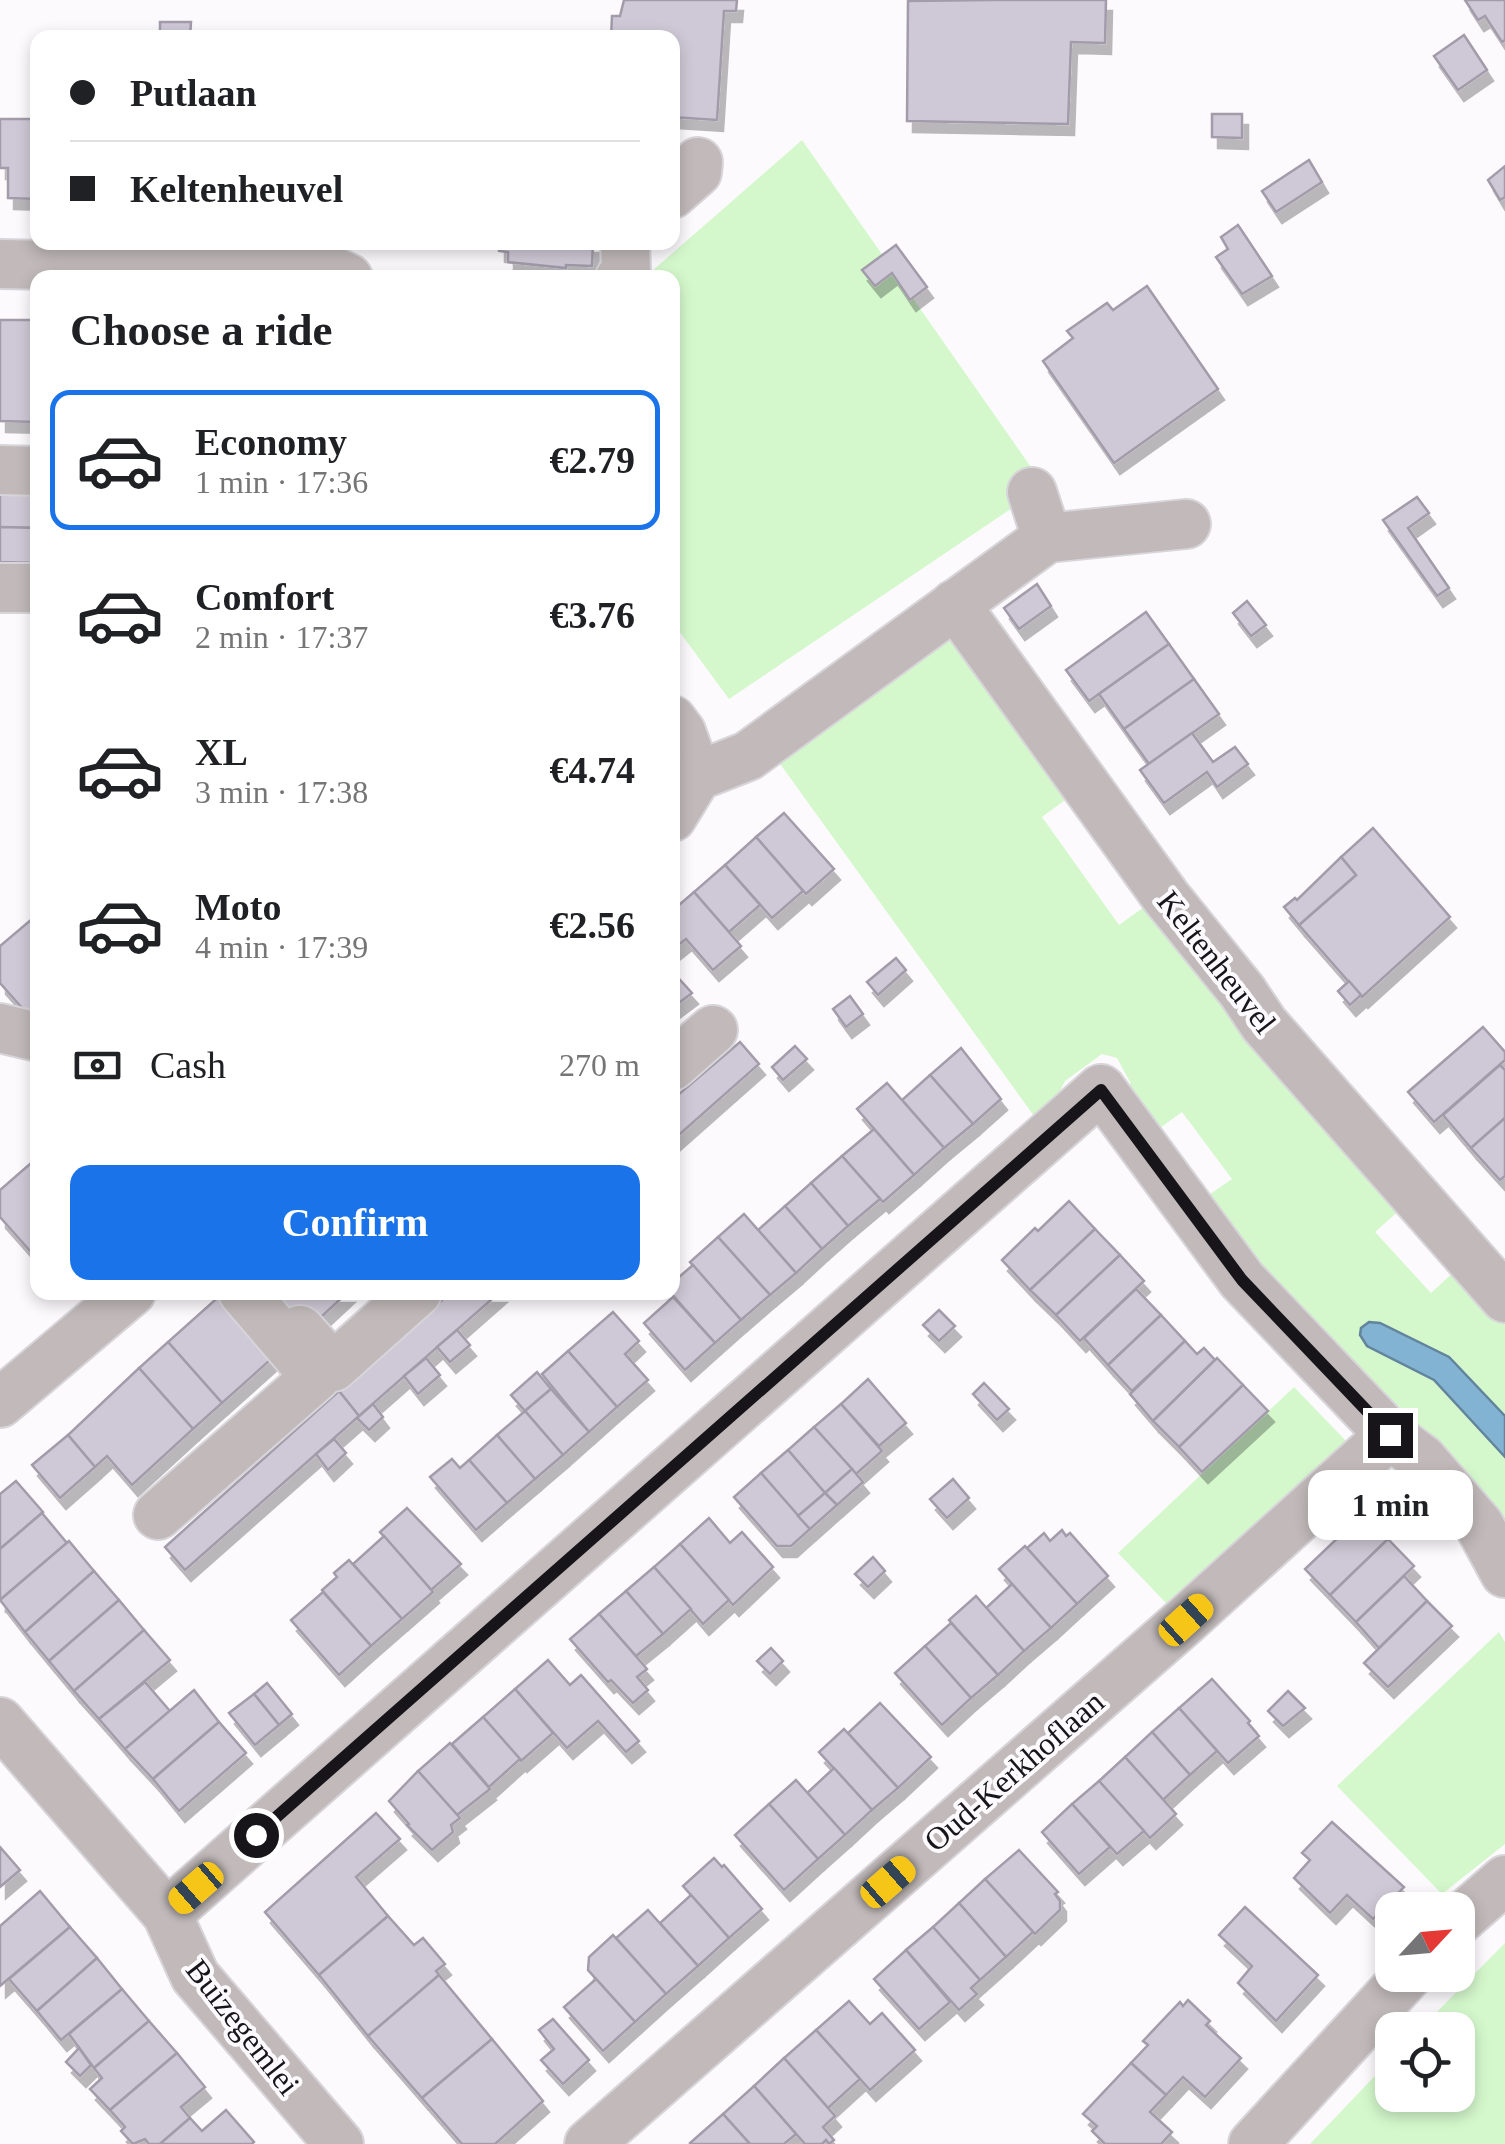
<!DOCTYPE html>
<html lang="en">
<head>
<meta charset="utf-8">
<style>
	:root { --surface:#fff; --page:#f6f6f6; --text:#202124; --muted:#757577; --line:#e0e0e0; --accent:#1a73e8 }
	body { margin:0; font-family:"Times New Roman",serif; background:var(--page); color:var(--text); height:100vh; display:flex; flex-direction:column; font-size:38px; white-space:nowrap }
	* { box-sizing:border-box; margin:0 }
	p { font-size:32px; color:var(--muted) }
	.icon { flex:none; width:55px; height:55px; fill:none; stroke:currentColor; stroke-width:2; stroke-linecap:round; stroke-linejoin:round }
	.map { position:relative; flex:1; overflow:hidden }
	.sheet { position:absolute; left:30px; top:270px; width:650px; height:1030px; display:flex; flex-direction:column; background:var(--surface); border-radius:20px; box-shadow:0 5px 15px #0003 }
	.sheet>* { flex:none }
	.hud { position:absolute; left:30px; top:30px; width:650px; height:220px; border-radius:20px; box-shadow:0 5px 15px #0003; display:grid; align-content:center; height:220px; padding:0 40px; background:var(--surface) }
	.needle { width:65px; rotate:64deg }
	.fabs { position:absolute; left:1375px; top:1892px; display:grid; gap:20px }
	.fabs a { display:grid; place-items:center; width:100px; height:100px; border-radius:20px; background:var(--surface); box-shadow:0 5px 15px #0003; font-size:50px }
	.end { position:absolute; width:45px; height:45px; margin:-22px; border:12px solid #17151a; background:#fff; box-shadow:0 0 0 5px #fff }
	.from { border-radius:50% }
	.bubble { position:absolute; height:70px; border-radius:20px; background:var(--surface); box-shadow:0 5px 15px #0003; font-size:32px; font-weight:800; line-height:70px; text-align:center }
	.car { position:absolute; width:30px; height:60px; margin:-30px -15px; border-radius:12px; box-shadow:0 0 8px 2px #0007; background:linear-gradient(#f5c518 24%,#345 0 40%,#f5c518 0 76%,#345 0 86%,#f5c518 0) }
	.hud b { display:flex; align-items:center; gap:35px; height:95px; font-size:38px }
	.hud b+b { border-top:2px solid var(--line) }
	.hud i { width:25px; height:25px; background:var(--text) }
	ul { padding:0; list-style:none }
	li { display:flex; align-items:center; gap:30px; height:140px; margin:0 20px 15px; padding:0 20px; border:5px solid transparent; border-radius:20px }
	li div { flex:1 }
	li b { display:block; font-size:38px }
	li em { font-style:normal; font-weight:800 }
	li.on { border-color:var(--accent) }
	li>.icon { width:90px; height:90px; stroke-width:1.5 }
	h2 { padding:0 40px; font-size:45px; line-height:120px }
	.pay { display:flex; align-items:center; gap:25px; height:110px; padding:0 40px; font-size:38px }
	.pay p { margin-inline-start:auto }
	.primary-button { display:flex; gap:20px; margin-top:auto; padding:20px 40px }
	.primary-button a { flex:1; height:115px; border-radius:20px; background:var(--accent); color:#fff; font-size:40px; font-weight:800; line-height:115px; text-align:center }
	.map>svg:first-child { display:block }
	.green { fill:#d4f8cc }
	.water { fill:#82b3d3; stroke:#62849c; stroke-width:2.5 }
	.building { fill:#cfc9d7; stroke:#a29caa; stroke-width:2.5; filter:url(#shadow) }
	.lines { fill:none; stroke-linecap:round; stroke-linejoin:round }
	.minor-casing { stroke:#d7d5d9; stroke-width:52 }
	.minor { stroke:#c1b9ba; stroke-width:48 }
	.route { stroke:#17151a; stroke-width:12 }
	.labels { text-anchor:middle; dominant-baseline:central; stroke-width:8; stroke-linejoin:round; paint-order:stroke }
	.street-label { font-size:32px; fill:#17151a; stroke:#fcfafd }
</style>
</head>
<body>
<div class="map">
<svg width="1505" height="2144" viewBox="0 0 1505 2144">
	<defs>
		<filter id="shadow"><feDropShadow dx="6" dy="11" stdDeviation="0" flood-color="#0004"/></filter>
	</defs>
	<rect width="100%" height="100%" fill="#fcfafd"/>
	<!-- green -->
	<g class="green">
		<path d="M802,140l238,340 -16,20 -295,199 -56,-76 -1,-345h-28z"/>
		<path d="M949,641l22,13 101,141 -30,22 77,108 32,-23 252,305 -28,25 56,61 27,-25 47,56v212l-106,-130 -20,-1 -179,-204 32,-22 -50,-67 -29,21 -20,-30 -3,-21 -13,-24 -15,-4 -37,27 -6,12 -25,23 -256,-355 163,-119z"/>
		<path d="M1294,1387l53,55 -181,161 -48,-50z"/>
		<path d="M1499,1632l6,10v202l-63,50 -105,-108z"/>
		<path d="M1505,1943v201h-195l82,-86v37h66v-65h-39z"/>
	</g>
	<!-- water -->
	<path class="water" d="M1369,1322l11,1 69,34 56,59v41l-71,-77 -67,-34 -7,-11 1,-7z"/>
	<!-- building -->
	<g class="building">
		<path d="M624,0h113l-1,11h-12l-7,109 -45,-3v-79h-61l1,-22h8z"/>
		<path d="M992,0h114l-1,43 -34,-1 -3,82 -161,-3 1,-120z"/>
		<path d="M1465,0h40v40l-3,2 -17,-26 -7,4z"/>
		<path d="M160,22h31l-1,16h-30z"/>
		<path d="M1464,35l23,35 -29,20 -24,-34z"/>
		<path d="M1212,114h30v24l-30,-1z"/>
		<path d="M0,119h38v80l-30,-1v-30h-8z"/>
		<path d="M1309,160l13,22 -46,30 -14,-21z"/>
		<path d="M1505,166v31l-5,3 -12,-20z"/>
		<path d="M1238,225l34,51 -30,18 -26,-37 12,-8 -7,-12z"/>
		<path d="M499,242h94l-1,24 -26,-1v3l-58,-6v-10l-9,-1z"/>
		<path d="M896,245l31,42 -17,13 -18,-27 -17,13 -13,-16z"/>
		<path d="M1147,286l71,103 -104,74 -71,-102 30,-23 -6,-7 40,-28 6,7z"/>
		<path d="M0,320h38v102l-38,-1z"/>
		<path d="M0,493h38v35l-38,-1z"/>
		<path d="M1417,497l12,16 -21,15 41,60 -12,8 -54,-76z"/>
		<path d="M0,527l38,1v35l-38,-1z"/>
		<path d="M1037,584l14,22 -32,23 -15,-21z"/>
		<path d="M1247,601l19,24 -15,11 -18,-23z"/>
		<path d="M1146,612l23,32 -80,57 -23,-31z"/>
		<path d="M1169,644l25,35 -70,50 -25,-35z"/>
		<path d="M1194,679l25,35 -70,50 -25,-35z"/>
		<path d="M1192,733l21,29 22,-15 13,17 -31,23 -10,-15 -43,31 -24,-33z"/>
		<path d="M784,813l50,56 -28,25 -50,-57z"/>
		<path d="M1373,828l77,89 -88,80 -63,-72 57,-50 -15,-18z"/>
		<path d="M756,837l47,54 -31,27 -47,-53z"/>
		<path d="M1341,857l15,18 -57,50 -15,-18 11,-9 2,2z"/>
		<path d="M725,865l35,40 -31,27 -35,-40z"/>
		<path d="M694,892l47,54 -28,24 -27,-31 -14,11v-39z"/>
		<path d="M38,914v112l-38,-43v-37z"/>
		<path d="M896,958l10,12 -28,25 -11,-13z"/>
		<path d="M672,971l20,22 -20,15z"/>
		<path d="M1349,981l12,14 -11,10 -12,-14z"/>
		<path d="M850,996l13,18 -17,13 -13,-18z"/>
		<path d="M1483,1027l22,25v8l-71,62 -26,-30z"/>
		<path d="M740,1042l19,22 -87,77v-41z"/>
		<path d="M795,1046l12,13 -24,21 -11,-13z"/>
		<path d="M961,1048l40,51 -28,25 -43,-49z"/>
		<path d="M1500,1065l5,5v48l-34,30 -28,-33z"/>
		<path d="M930,1075l43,49 -29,24 -42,-48z"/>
		<path d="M887,1083l57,65 -30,27 -57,-66z"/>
		<path d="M1505,1118v58l-5,4 -29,-32z"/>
		<path d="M874,1129l40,46 -31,27 -41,-46z"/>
		<path d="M842,1156l38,43 -32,27 -37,-43z"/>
		<path d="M38,1157v103l-38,-43v-27z"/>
		<path d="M811,1183l37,43 -26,23 -37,-43z"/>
		<path d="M1069,1201l26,28 -65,61 -28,-30 33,-32 3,3z"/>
		<path d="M785,1206l37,43 -26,24 -38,-43z"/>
		<path d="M744,1214l52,59 -26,22 -52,-58z"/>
		<path d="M1095,1229l25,26 -64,60 -26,-25z"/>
		<path d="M718,1237l52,58 -29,25 -51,-58z"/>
		<path d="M1120,1255l24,26 -64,60 -24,-26z"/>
		<path d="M693,1265l48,55 -26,23 -45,-51 2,-9z"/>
		<path d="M1136,1289l25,26 -53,50 -24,-27z"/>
		<path d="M224,1292l55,60 -57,51 -54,-61z"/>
		<path d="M273,1292h75l-42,39z"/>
		<path d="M451,1292h49l-141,124 -20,-25z"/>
		<path d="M673,1297l42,46 -30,27 -41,-47z"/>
		<path d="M939,1310l16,16 -16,15 -16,-16z"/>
		<path d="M613,1312l26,29 -14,13 23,26 -31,27 -49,-56z"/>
		<path d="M1161,1315l24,26 -53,50 -24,-26z"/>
		<path d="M457,1330l13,15 -20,17 -13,-15z"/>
		<path d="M1185,1341l12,13 7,-6 11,12 -62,61 -23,-27z"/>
		<path d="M168,1342l54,61 -29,26 -54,-61z"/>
		<path d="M568,1351l49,56 -28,25 -47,-58z"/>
		<path d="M426,1358l14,17 -22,19 -14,-18z"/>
		<path d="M1217,1358l26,27 -64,62 -26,-26z"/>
		<path d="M139,1368l54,61 -61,56 -25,-29 -12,11 -27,-32z"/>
		<path d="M537,1372l14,17 -26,22 -14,-16z"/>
		<path d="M868,1379l38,44 -27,23 -38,-42z"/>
		<path d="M984,1383l25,26 -12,11 -24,-26z"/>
		<path d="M1243,1385l25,26 -66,61 -23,-25z"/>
		<path d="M551,1389l38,43 -26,23 -38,-44z"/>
		<path d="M339,1391l20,25 -174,154 -20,-23z"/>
		<path d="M373,1404l10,13 -14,13 -12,-12z"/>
		<path d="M841,1404l41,47 -26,23 -42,-47z"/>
		<path d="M525,1411l38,44 -28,24 -38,-44z"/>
		<path d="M814,1427l38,42 -27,24 -37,-43z"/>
		<path d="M68,1435l27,32 -35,31 -28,-33z"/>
		<path d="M497,1435l38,44 -28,24 -38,-43z"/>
		<path d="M334,1439l12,14 -18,17 -12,-16z"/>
		<path d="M788,1450l37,43 -27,23 -37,-43z"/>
		<path d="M452,1459l8,9 9,-8 38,43 -31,27 -46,-53z"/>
		<path d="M852,1469l11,13 -26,23 -12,-12z"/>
		<path d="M761,1473l49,56 -19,17h-14l-43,-49z"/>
		<path d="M953,1479l16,19 -22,20 -17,-19z"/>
		<path d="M16,1481l27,31 -43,37v-55z"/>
		<path d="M825,1493l12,12 -27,24 -12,-13z"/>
		<path d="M407,1508l54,56 -30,26 -51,-58z"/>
		<path d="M42,1513l25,30 -67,57v-51z"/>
		<path d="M1364,1513l24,26 -58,56 -25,-26z"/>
		<path d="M709,1518l21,25 12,-11 31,35 -40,38 -53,-61z"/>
		<path d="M1062,1530l4,6 4,-3 38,43 -31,28 -50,-56 17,-15 6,8z"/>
		<path d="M384,1536l49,56 -31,27 -49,-55z"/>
		<path d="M1388,1539l26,27 -58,56 -26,-27z"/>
		<path d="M69,1541l25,30 -69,61 -25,-32z"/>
		<path d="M680,1544l49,56 -26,24 -49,-57z"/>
		<path d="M1025,1546l52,58 -26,24 -52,-59z"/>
		<path d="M873,1557l12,14 -17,16 -13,-13z"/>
		<path d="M349,1560l53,59 -31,27 -49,-56 15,-13 -3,-4z"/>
		<path d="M654,1567l37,42 -28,25 -37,-43z"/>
		<path d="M94,1571l25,29 -70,61 -24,-29z"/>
		<path d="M1404,1576l23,25 -48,47 -23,-26z"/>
		<path d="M1012,1584l39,44 -27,23 -38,-43z"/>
		<path d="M626,1591l37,43 -27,22 -37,-42z"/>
		<path d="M323,1592l48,54 -32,29 -48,-55z"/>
		<path d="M976,1596l48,55 -26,24 -49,-55z"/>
		<path d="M119,1600l25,30 -70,61 -25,-30z"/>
		<path d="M1427,1601l25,25 -64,61 -24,-24z"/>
		<path d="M599,1614l48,55 -10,8 11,13 -15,13 -22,-23 -3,2 -38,-43z"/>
		<path d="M951,1623l47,52 -27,23 -46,-52z"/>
		<path d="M144,1630l26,30 -71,59 -25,-28z"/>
		<path d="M925,1646l46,52 -29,27 -47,-52z"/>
		<path d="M771,1648l12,13 -13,13 -13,-13z"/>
		<path d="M548,1660l22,25 11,-10 58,66 -13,11 -28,-31 -31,27 -52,-59z"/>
		<path d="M1212,1679l38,42 -2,2 11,13 -31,27 -49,-55z"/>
		<path d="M145,1682l25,29 -45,38 -26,-30z"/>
		<path d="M267,1683l25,31 -13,11 -25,-31z"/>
		<path d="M515,1689l38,44 -32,28 -38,-44z"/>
		<path d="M194,1690l25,32 -66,57 -28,-30z"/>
		<path d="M1288,1691l17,17 -22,18 -15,-15z"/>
		<path d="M254,1694l25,31 -24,20 -26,-32z"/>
		<path d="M880,1703l51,54 -33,31 -50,-55z"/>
		<path d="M1179,1708l38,43 -27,24 -38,-43z"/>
		<path d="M483,1717l37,42 -31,28 -37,-43z"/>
		<path d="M219,1722l27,31 -67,58 -26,-32z"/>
		<path d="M844,1729l54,59 -26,22 -53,-58z"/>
		<path d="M1152,1732l38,43 -27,25 -38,-43z"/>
		<path d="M450,1743l40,46 -33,26 -39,-44z"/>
		<path d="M1125,1757l51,57 -26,24 -51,-57z"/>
		<path d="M834,1768l38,42 -27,25 -38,-42z"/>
		<path d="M418,1771l42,47 -9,7 2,7 -21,18 -25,-25 2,-1 -20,-23z"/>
		<path d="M796,1780l49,55 -27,24 -49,-55z"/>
		<path d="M1099,1781l45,50 -27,23 -45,-50z"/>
		<path d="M769,1804l49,55 -34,31 -49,-55z"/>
		<path d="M1072,1804l38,43 -31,27 -37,-42z"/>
		<path d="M376,1813l24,26 -44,38 32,39 -69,59 -54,-63z"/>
		<path d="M1332,1822l72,65 -31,32 -26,-24 -17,18 -36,-35 16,-18 -8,-7z"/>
		<path d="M0,1847l20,23 -20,17z"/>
		<path d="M1019,1850l39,42 -3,2 5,7v9l-25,24 -50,-55z"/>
		<path d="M714,1858l8,9 2,-2 38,44 -33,29 -46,-52z"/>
		<path d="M985,1879l48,53 -27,25 -47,-54z"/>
		<path d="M40,1891l30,36 -70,59v-60z"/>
		<path d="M691,1895l38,43 -31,28 -38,-43z"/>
		<path d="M959,1903l47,54 -26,23 -47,-53z"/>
		<path d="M1245,1907l73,68 -42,46 -38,-38 14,-17 -33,-31z"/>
		<path d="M648,1910l50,56 -32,28 -50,-56z"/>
		<path d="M388,1916l26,29 9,-7 22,26 -9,7 3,4 -71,61 -49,-61z"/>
		<path d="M70,1927l27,31 -60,53 -28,-32z"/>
		<path d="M933,1927l47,53 -9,8 6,6 -18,16 -53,-60z"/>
		<path d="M613,1935l53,59 -31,28 -47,-52 1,-13z"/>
		<path d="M906,1950l44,52 -31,27 -45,-50z"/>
		<path d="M97,1958l25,31 -61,51 -24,-29z"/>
		<path d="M439,1975l53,64 -70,59 -54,-62z"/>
		<path d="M596,1979l39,43 -32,29 -39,-44z"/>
		<path d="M122,1989l27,32 -55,47 -25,-34z"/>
		<path d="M1188,2000l22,21 -4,4 35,33 -36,39 -22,-20 -17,18 -35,-32 17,-18 -5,-4 37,-39 3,4z"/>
		<path d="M849,2001l21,23 12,-11 33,37 -45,40 -54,-60z"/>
		<path d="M553,2019l36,41 -26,24 -22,-24 13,-11 -15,-19z"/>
		<path d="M149,2021l28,32 -67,57 -20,-21 12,-11 -8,-10z"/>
		<path d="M816,2030l44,49 -32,29 -44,-50z"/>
		<path d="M492,2039l51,62 -48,43h-33l-40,-46z"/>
		<path d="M79,2048l12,17 -11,11 -14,-14z"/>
		<path d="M177,2053l28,34 -24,20 9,11 -30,26h-11l-4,-5 -12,5 -12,-13 4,-4 -15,-17z"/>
		<path d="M784,2058l51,58 -12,11 11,13 -5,4 -3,-4 -4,4h-17l-51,-58z"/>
		<path d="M1131,2063l35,32 -16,17 22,20 -11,12h-56l-13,-13 5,-5 -14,-12z"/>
		<path d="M754,2086l42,48 -12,10h-34l-27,-30z"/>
		<path d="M226,2110l28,32 -2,2h-92l30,-26 12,13z"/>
		<path d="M723,2114l27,30h-59l-1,-1z"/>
	</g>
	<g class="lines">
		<defs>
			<g id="minor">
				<path d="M672,194l25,-22 1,-10"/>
				<path d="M0,264l333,7 15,7"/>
				<path d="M620,278l6,-6 -1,-30"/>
				<path d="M0,470l38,1"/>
				<path d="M1032,492l15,46 139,-14"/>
				<path d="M0,588h38"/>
				<path d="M955,604l211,293 76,94 22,33 241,274"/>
				<path d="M672,720l9,12 16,44"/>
				<path d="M697,776l51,-20 299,-218"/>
				<path d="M672,817l25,-41"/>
				<path d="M0,1028l38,9"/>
				<path d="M672,1066l41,-36"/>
				<path d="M300,1330l33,37 84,-75"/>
				<path d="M0,1403l131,-111"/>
				<path d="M158,1515l158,-138 -73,-85"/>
				<path d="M0,1722l167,192 28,62 144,168"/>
				<path d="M167,1914l934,-825 141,191 148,155 32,24 57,66 26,48"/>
				<path d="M1458,1921l47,-41"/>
				<path d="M589,2144l597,-524 204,-185"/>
				<path d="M1253,2144l155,-169"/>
			</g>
		</defs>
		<!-- minor casing -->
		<use href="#minor" class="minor-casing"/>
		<!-- minor -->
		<use href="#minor" class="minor"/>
	</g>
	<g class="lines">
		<!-- route -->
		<path class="route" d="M256,1835l845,-745 141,190 148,155"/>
	</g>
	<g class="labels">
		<!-- street labels -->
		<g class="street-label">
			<text transform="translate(1217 962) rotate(52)">Keltenheuvel</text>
			<text transform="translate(1014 1771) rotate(-41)">Oud-Kerkhoflaan</text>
			<text transform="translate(243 2027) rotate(52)">Buizegemlei</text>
		</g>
	</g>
</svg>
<div class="fabs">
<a><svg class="needle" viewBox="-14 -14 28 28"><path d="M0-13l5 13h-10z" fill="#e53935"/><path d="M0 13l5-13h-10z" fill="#757577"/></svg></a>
<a><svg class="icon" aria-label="locate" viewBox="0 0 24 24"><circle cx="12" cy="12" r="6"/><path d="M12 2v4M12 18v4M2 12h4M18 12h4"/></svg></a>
</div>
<i class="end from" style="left:256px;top:1835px"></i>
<i class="end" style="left:1390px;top:1435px"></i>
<div class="bubble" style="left:1308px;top:1470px;width:165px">1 min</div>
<i class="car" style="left:1186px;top:1620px;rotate:48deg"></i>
<i class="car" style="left:888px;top:1882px;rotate:49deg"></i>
<i class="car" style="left:196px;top:1888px;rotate:229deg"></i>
<div class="hud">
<b><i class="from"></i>Putlaan</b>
<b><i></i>Keltenheuvel</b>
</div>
<section class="sheet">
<h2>Choose a ride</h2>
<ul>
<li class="on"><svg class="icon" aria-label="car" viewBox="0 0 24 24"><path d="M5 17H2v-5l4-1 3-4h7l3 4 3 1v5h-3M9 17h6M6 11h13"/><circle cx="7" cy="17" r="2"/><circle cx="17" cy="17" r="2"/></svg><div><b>Economy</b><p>1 min · 17:36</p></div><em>€2.79</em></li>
<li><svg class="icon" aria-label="car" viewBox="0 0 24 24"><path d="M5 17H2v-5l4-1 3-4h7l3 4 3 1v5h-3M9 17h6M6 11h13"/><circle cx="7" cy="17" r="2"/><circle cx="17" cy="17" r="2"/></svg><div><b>Comfort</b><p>2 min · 17:37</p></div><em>€3.76</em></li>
<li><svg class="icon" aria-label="car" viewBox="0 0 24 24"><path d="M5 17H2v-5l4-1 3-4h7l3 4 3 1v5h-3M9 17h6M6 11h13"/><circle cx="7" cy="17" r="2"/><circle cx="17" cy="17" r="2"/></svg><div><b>XL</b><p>3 min · 17:38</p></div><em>€4.74</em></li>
<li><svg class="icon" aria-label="car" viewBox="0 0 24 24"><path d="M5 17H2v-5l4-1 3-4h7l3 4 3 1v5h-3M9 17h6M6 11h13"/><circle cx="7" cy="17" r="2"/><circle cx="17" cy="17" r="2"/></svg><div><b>Moto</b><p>4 min · 17:39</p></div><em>€2.56</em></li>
</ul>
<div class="pay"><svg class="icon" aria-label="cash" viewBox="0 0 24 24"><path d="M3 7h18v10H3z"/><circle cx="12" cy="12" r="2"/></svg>Cash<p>270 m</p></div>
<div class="primary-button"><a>Confirm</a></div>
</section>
</div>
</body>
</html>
